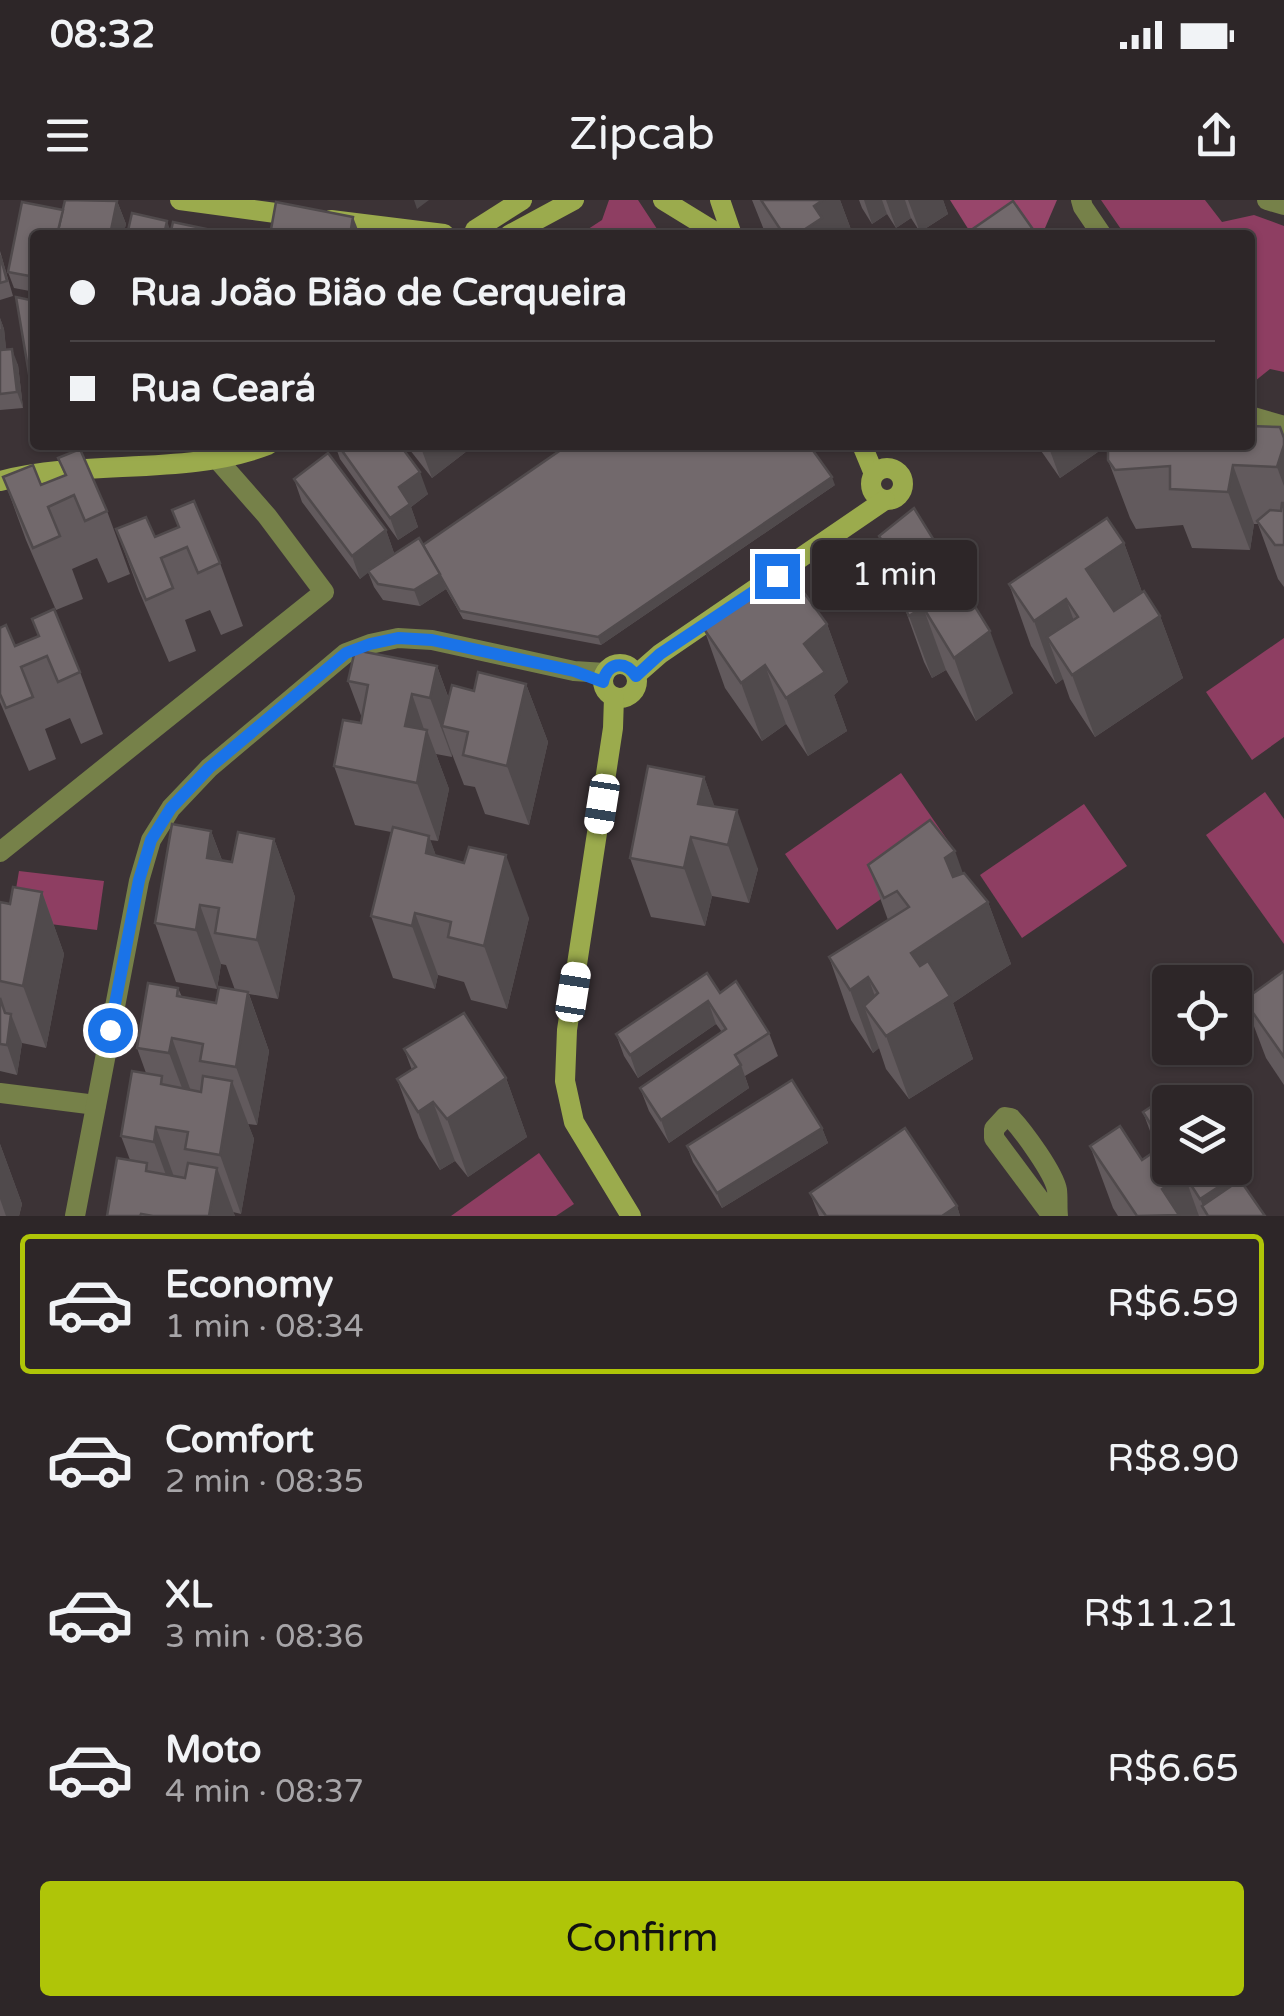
<!DOCTYPE html>
<html lang="en">
<head>
<meta charset="utf-8">
<style>
	:root { --surface:#2d2628; --page:#393234; --text:#f1f3f6; --muted:#a7a5a8; --line:#484345; --accent:#afc508 }
	body { margin:0; font-family:"Varela Round",sans-serif; background:var(--page); color:var(--text); height:100vh; display:flex; flex-direction:column; font-size:38px; white-space:nowrap }
	* { box-sizing:border-box; margin:0 }
	p { font-size:32px; color:var(--muted) }
	.icon { flex:none; width:55px; height:55px; fill:none; stroke:currentColor; stroke-width:2; stroke-linecap:round; stroke-linejoin:round }
	.map { position:relative; height:1016px; overflow:hidden }
	.drawer { display:flex; flex-direction:column; background:var(--surface); flex:1 }
	.drawer>* { flex:none }
	.top-card { position:absolute; left:30px; top:30px; width:1225px; height:220px; border-radius:10px; box-shadow:0 2px 8px #0004,0 0 0 2px var(--line); display:grid; align-content:center; height:220px; padding:0 40px; background:var(--surface) }
	.buttons { position:absolute; left:1152px; top:765px; display:grid; gap:20px }
	.buttons a { display:grid; place-items:center; width:100px; height:100px; border-radius:10px; background:var(--surface); box-shadow:0 2px 8px #0004,0 0 0 2px var(--line); font-size:50px }
	.end { position:absolute; width:45px; height:45px; margin:-22px; border:12px solid #1a73e8; background:#fff; box-shadow:0 0 0 5px #fff }
	.from { border-radius:50% }
	.bubble { position:absolute; height:70px; border-radius:10px; background:var(--surface); box-shadow:0 2px 8px #0004,0 0 0 2px var(--line); font-size:32px; font-weight:600; line-height:70px; text-align:center }
	.car { position:absolute; width:30px; height:60px; margin:-30px -15px; border-radius:12px; box-shadow:0 0 8px 2px #0007; background:linear-gradient(#fff 24%,#345 0 40%,#fff 0 76%,#345 0 86%,#fff 0) }
	.top-card b { display:flex; align-items:center; gap:35px; height:95px; font-size:38px }
	.top-card b+b { border-top:2px solid var(--line) }
	.top-card i { width:25px; height:25px; background:var(--text) }
	ul { padding:18px 0 0; list-style:none }
	li { display:flex; align-items:center; gap:30px; height:140px; margin:0 20px 15px; padding:0 20px; border:5px solid transparent; border-radius:10px }
	li div { flex:1 }
	li b { display:block; font-size:38px }
	li em { font-style:normal; font-weight:600 }
	li.active { border-color:var(--accent) }
	li>.icon { width:90px; height:90px; stroke-width:1.5 }
	.primary-button { display:flex; gap:20px; margin-top:auto; padding:20px 40px }
	.primary-button a { flex:1; height:115px; border-radius:10px; background:var(--accent); color:#111; font-size:40px; font-weight:600; line-height:115px; text-align:center }
	.status { display:flex; justify-content:space-between; align-items:center; height:70px; padding:0 50px; background:var(--surface); direction:ltr }
	.status svg { height:28px; fill:currentColor }
	header { display:flex; justify-content:space-between; align-items:center; height:130px; padding:0 40px; background:var(--surface); font-size:45px; font-weight:600 }
	.map>svg:first-child { display:block }
	.green { fill:#8e3e62 }
	.forest { fill:#98466b }
	.lines { fill:none; stroke-linecap:round; stroke-linejoin:round }
	.street { stroke:#768149; stroke-width:20 }
	.secondary { stroke:#9bab4d; stroke-width:20 }
	.wall { fill:#625a5d }
	.shaded-wall { fill:#504a4c }
	.building { fill:#72696c; stroke:#504a4c; stroke-width:2.5 }
	.route { stroke:#1a73e8; stroke-width:12 }
</style>
</head>
<body>
<div class="status"><b>08:32</b><svg viewBox="0 0 49 12"><path d="M0 12V9h3v3zM5 12V6h3v6zM10 12V3h3v9zM15 12V0h3v12zM26 1h20v11H26zM47 4h2v5h-2z"/></svg></div>
<header><svg class="icon" aria-label="menu" viewBox="0 0 24 24"><path d="M4 6h16M4 12h16M4 18h16"/></svg>Zipcab<svg class="icon" aria-label="share" viewBox="0 0 24 24"><path d="M12 15V3M7 8l5-5 5 5M5 13v7h14v-7"/></svg></header>
<div class="map">
<svg width="1284" height="1016" viewBox="0 0 1284 1016">
	<rect width="100%" height="100%" fill="#3c3336"/>
	<!-- green -->
	<g class="green">
		<path d="M609,0h29l23,35h-82l23,-15z"/>
		<path d="M1101,0h104l17,22 32,-7 30,11v146l-14,-3 -20,16v-150h-125z"/>
		<path d="M1284,438v99l-32,23 -46,-68z"/>
		<path d="M901,573l52,75 -116,82 -52,-76z"/>
		<path d="M1265,592l19,27v125l-78,-109z"/>
		<path d="M1084,604l43,62 -105,72 -42,-63z"/>
		<path d="M19,671l85,10 -7,49 -86,-11z"/>
		<path d="M539,953l35,51 -18,12h-105z"/>
	</g>
	<!-- forest -->
	<path class="forest" d="M950,0h107l-15,35h-70z"/>
	<g class="lines">
		<!-- street -->
		<g class="street">
			<path d="M1081,0l2,7 19,28"/>
			<path d="M1267,0l17,5"/>
			<path d="M1250,216l34,10"/>
			<path d="M0,652l324,-260 -57,-76 -50,-57"/>
			<path d="M0,893l96,12"/>
			<path d="M75,1016l64,-335 12,-41 20,-32 38,-40 137,-115 24,-9 28,-6 34,2 142,31 31,2"/>
			<path d="M1052,1016l-58,-78v-9l11,-12 6,1c13,14 43,55 46,72 1,8 0,18 1,26"/>
		</g>
		<!-- secondary -->
		<g class="secondary">
			<path d="M180,0l118,16"/>
			<path d="M663,0l57,35"/>
			<path d="M720,0l12,35"/>
			<path d="M331,20l113,14"/>
			<path d="M475,30l47,-30"/>
			<path d="M509,35l65,-35"/>
			<path d="M862,245l12,29"/>
			<circle cx="887" cy="284" r="16"/>
			<path d="M0,281c88,-23 184,-4 268,-36"/>
			<circle cx="620" cy="481" r="17"/>
			<path d="M636,475l24,-21 225,-154"/>
			<path d="M614,497l-1,31 -46,302 -2,51 9,41 57,94"/>
		</g>
	</g>
	<!-- wall -->
	<g class="wall">
		<path d="M65,0l52,1 9,23 -3,11h-88v57l-21,-4 -6,-16 14,-70 41,8z"/>
		<path d="M752,0h88l13,35h-87z"/>
		<path d="M859,0h84l5,14 -28,18 -9,-14 -15,10 -9,-14 -15,10 -10,-16z"/>
		<path d="M0,51l13,45 -13,4z"/>
		<path d="M35,101v94l-5,-15z"/>
		<path d="M0,118l4,11 2,21 12,15 5,43 -23,2z"/>
		<path d="M1284,237v150l-6,-8 -20,-55h-4l-4,26 -58,-2 -9,-23 -47,4 -6,-11 -22,-58z"/>
		<path d="M335,245h65l28,49 -17,13 7,20 -20,13 -58,-81z"/>
		<path d="M406,245h58l3,6 -35,27z"/>
		<path d="M1037,245h71l-48,33z"/>
		<path d="M58,258l49,53 23,63 -22,9 -11,-25 -25,11 11,30 -27,11 -30,-70 -23,-63 38,8 24,-9z"/>
		<path d="M294,279l92,51 8,23 -14,11 43,-19 412,-60 -234,160 -138,-26 -17,-30 -26,17 -37,-6 -9,-13 -6,-15 -8,7 -58,-77z"/>
		<path d="M178,327l42,36 23,63 -22,9 -11,-25 -25,10 11,31 -27,11 -30,-71 -23,-62 39,8z"/>
		<path d="M879,336l134,157 -37,28 -30,-51 -14,8 -8,-16z"/>
		<path d="M1124,343l18,49 18,24 23,62 -88,59 -25,-38 -7,-20 -7,5 -25,-38 -22,-62z"/>
		<path d="M827,424l21,58 -14,13 13,36 -39,25 -22,-32 -24,17 -37,-53 -21,-59z"/>
		<path d="M0,428l15,18 23,-10 42,36 23,62 -22,10 -11,-26 -25,11 11,30 -27,12 -29,-69z"/>
		<path d="M437,466l12,33 25,-8 52,-7 22,58 -19,83 -44,-11 -10,-27 -11,-2 -12,-31v3l-16,-3 13,35 -11,52 -8,-1 6,16 93,62 -22,91 -36,-9 -7,-18 -26,-7 -3,14 -42,-11 -22,-62 20,-84 -36,-7 -21,-59 27,-43 1,-5 -14,-37z"/>
		<path d="M704,577l10,29 44,63 -9,34 -37,-7 -7,30 -54,-9 -21,-59z"/>
		<path d="M211,631l11,29 10,2 42,-23 21,58 -17,102 -29,-5 20,57 -12,74 -9,-1 6,15 -13,75 -8,-2 2,4h-128l23,-56 -9,-24 25,-63 -9,-25 41,-60 4,9 34,6 19,-13 -9,-25 -5,-1 -4,25 -41,-7 -21,-59z"/>
		<path d="M868,665l95,8 25,29 23,62 -58,39 20,56 -64,40 -23,-30 -7,-21 -6,5 -22,-33 -22,-63 59,-37z"/>
		<path d="M42,692l22,62 -18,94 -24,-5 -5,32 -17,-4v-169l10,2z"/>
		<path d="M1284,771v114l-18,-27 -22,-58z"/>
		<path d="M720,793l49,40 9,23 -33,20 4,12 -80,55 -20,-32 -9,-23 82,-56 -6,-8 -78,54 -14,-22 -8,-22z"/>
		<path d="M404,849l102,29 21,59 -59,40 -13,-16 -15,9 -21,-32 -22,-59 15,-9z"/>
		<path d="M1143,912l89,66 2,6 31,32h-147l-5,-8 -23,-62 52,14 15,-10z"/>
		<path d="M822,928l6,15 -106,65 -29,-46 -6,-16z"/>
		<path d="M0,944l22,60 -3,12h-19z"/>
		<path d="M810,993l147,13 3,10h-141z"/>
	</g>
	<!-- shaded-wall -->
	<g class="shaded-wall">
		<path d="M414,0h15l-12,9z"/>
		<path d="M823,0h17l13,35h-57l18,-29z"/>
		<path d="M864,0h18l5,14 -15,10z"/>
		<path d="M886,0h19l6,18 -15,10z"/>
		<path d="M908,0h35l5,14 -28,18z"/>
		<path d="M117,1l9,23 -3,11h-13z"/>
		<path d="M353,17l7,18h-10z"/>
		<path d="M167,21l5,14h-8z"/>
		<path d="M0,118l4,11 4,36 -6,-15z"/>
		<path d="M12,149l6,16 5,43 -6,-16z"/>
		<path d="M420,245h44l3,6 -35,27z"/>
		<path d="M1048,245h60l-48,33z"/>
		<path d="M1284,245v41l-7,-19z"/>
		<path d="M1233,265l21,59 -4,26 -22,-58z"/>
		<path d="M420,272l8,22 -17,13 7,20 -20,13 -8,-22 9,-31z"/>
		<path d="M832,277l3,8 -234,160 -3,-8z"/>
		<path d="M386,330l8,23 -34,26 -8,-23z"/>
		<path d="M1124,343l23,63 -38,25 -23,-62z"/>
		<path d="M440,374l6,15 -26,17 -6,-16z"/>
		<path d="M1066,399l23,63 -42,-25 16,42 -7,5 -22,-63z"/>
		<path d="M923,407l23,63 -14,8 -23,-62z"/>
		<path d="M1160,416l23,62 -88,59 -23,-62z"/>
		<path d="M827,424l21,58 -14,13 13,36 -39,25 -22,-58 18,-54z"/>
		<path d="M990,431l23,62 -37,28 -22,-63z"/>
		<path d="M765,465l21,59 -24,17 -21,-58z"/>
		<path d="M437,466l21,59 -16,1 10,28v3l-22,-59z"/>
		<path d="M526,484l22,58 -19,83 -22,-59z"/>
		<path d="M412,494l14,41 1,-5 22,59 -11,52 -21,-58 -12,-57z"/>
		<path d="M704,577l21,58 -27,-31z"/>
		<path d="M737,610l21,59 -9,34 -21,-58z"/>
		<path d="M211,631l22,59 -26,-32z"/>
		<path d="M429,636l22,62 -25,-45z"/>
		<path d="M691,637l21,59 -7,30 -21,-58z"/>
		<path d="M274,639l21,58 -17,102 -21,-59z"/>
		<path d="M955,651l21,59 12,-8 23,62 -58,39 20,56 -64,40 -23,-63 -22,-30 15,42 -6,5 -23,-63 18,-13 21,58 22,-82 34,-95z"/>
		<path d="M506,655l23,63 -22,91 -23,-63z"/>
		<path d="M42,692l22,62 -18,94 -23,-62z"/>
		<path d="M200,705l21,59 -4,25 -21,-59z"/>
		<path d="M415,713l23,62 -3,14 -23,-63z"/>
		<path d="M248,792l21,59 -12,74 -21,-58z"/>
		<path d="M708,801l8,23 -78,54 -8,-23z"/>
		<path d="M11,814l11,29 -5,32 -10,-30z"/>
		<path d="M172,838l21,59 -2,15 -22,-59z"/>
		<path d="M741,865l8,23 -80,55 -8,-23z"/>
		<path d="M506,878l21,59 -59,40 -21,-58z"/>
		<path d="M232,881l22,58 -13,75 -21,-59z"/>
		<path d="M433,902l22,59 -15,9 -22,-58z"/>
		<path d="M156,927l21,58 -2,15 -21,-58z"/>
		<path d="M822,928l6,15 -106,65 -5,-15z"/>
		<path d="M0,944l22,60 -3,12h-13l-6,-17z"/>
		<path d="M217,968l18,48h-26z"/>
		<path d="M1184,974l15,42h-27l-10,-27z"/>
		<path d="M1232,978l14,38 -41,-6 -5,-11z"/>
		<path d="M957,1006l3,10h-18z"/>
	</g>
	<!-- building -->
	<g class="building">
		<path d="M65,0l52,1 -7,34h-53z"/>
		<path d="M761,0h62l-9,6 8,12 -26,17h-12z"/>
		<path d="M1013,1l24,34h-73z"/>
		<path d="M22,2l41,8 -6,25h-22v42l-27,-5z"/>
		<path d="M276,2l77,15 -3,18h-80z"/>
		<path d="M132,13l35,8 -3,14h-37z"/>
		<path d="M173,22l43,9 -1,4h-45z"/>
		<path d="M0,55l7,26 -7,2z"/>
		<path d="M16,97l19,4v80l-5,-1z"/>
		<path d="M0,129l2,21 10,-1 5,43 -17,2z"/>
		<path d="M1250,226l30,1 4,11v7l-7,22 -44,-2 -5,27 -58,-3v-23l-55,4 -7,-10v-15h142z"/>
		<path d="M338,245h62l20,27 -21,15 11,17 -20,14z"/>
		<path d="M568,245h241l23,32 -234,160 -138,-26 -37,-66z"/>
		<path d="M80,249l27,62 -22,10 -11,-26 -26,12 12,29 -27,12 -30,-71 30,-12 8,20 25,-10 -8,-17z"/>
		<path d="M328,253l58,77 -34,26 -58,-77z"/>
		<path d="M194,301l26,62 -22,10 -11,-26 -26,11 12,30 -27,12 -30,-71 30,-12 9,20 24,-10 -7,-17z"/>
		<path d="M1282,303h2v42h-9l-18,-24 13,-11 11,1z"/>
		<path d="M914,308l76,123 -36,27 -31,-51 -14,9 -8,-16 13,-9 -35,-55z"/>
		<path d="M1107,318l17,25 -38,26 28,42 30,-20 16,25 -88,59 -25,-38 31,-20 -12,-18 -32,22 -25,-37z"/>
		<path d="M419,338l21,36 -26,16 -36,-6 -10,-13z"/>
		<path d="M785,367l42,57 -23,20 21,28 -39,26 -21,-33 -24,18 -37,-54z"/>
		<path d="M54,409l26,63 -22,10 -11,-26 -26,11 12,30 -27,11 -6,-14v-66l6,-3 9,21 24,-10 -7,-17z"/>
		<path d="M355,450l82,16 -7,32 -18,-4 -7,32 22,4 -10,53 -83,-17 9,-46 18,3 7,-38 -20,-4z"/>
		<path d="M478,472l48,12 -19,82 -44,-11 5,-23 -26,-6 10,-41 22,6z"/>
		<path d="M648,566l56,11 -6,27 39,6 -9,35 -37,-8 -7,31 -54,-10z"/>
		<path d="M930,620l25,31 -10,7 8,19 11,-4 24,29 -77,51 9,13 8,-5 22,35 -64,40 -22,-30 14,-13 -10,-16 -18,13 -21,-33 80,-50 -12,-16 -13,7 -16,-33z"/>
		<path d="M172,624l39,7 -4,27 25,4 6,-30 36,7 -17,101 -42,-7 4,-25 -19,-3 -4,25 -41,-7z"/>
		<path d="M393,627l36,9 -3,17 38,10 5,-16 37,8 -22,91 -36,-9 3,-15 -36,-9 -3,13 -41,-10z"/>
		<path d="M13,687l29,5 -19,94 -23,-5v-79l10,2z"/>
		<path d="M1284,771v86l-40,-57z"/>
		<path d="M707,773l13,20 16,-12 33,52 -34,22 6,10 -80,55 -21,-32 86,-59 -18,-28 -78,54 -14,-21z"/>
		<path d="M148,783l30,5 -1,8 39,7 3,-16 29,5 -12,75 -36,-6 3,-17 -31,-6 -3,15 -32,-5z"/>
		<path d="M0,798l5,15 6,1 -4,31 -7,-1z"/>
		<path d="M464,813l42,65 -59,41 -14,-17 -15,10 -21,-33 19,-12 -12,-18z"/>
		<path d="M132,871l30,5 -1,8 40,8 2,-16 29,5 -12,74 -35,-6 3,-17 -32,-5 -2,15 -33,-6z"/>
		<path d="M792,880l30,48 -105,65 -30,-47z"/>
		<path d="M1175,891l8,11h-13v66h55l7,10 -32,21 -16,-25 -22,15 17,26 -42,1 -47,-70 30,-20 22,34 22,-15 -21,-33z"/>
		<path d="M905,928l52,78 -15,10h-116l-16,-23z"/>
		<path d="M117,958l30,5 -1,8 39,7 3,-15 29,5 -8,48h-56l-12,-2 -1,2h-33z"/>
		<path d="M1240,980l25,36h-57l-6,-10z"/>
	</g>
	<g class="lines">
		<!-- route -->
		<path class="route" d="M110,830l29,-150 12,-40 20,-32 38,-40 137,-115 24,-9 28,-6 34,2 142,31 29,11c4,-19 21,-23 33,-6l24,-22 117,-78"/>
	</g>
</svg>
<div class="buttons">
<a><svg class="icon" aria-label="locate" viewBox="0 0 24 24"><circle cx="12" cy="12" r="6"/><path d="M12 2v4M12 18v4M2 12h4M18 12h4"/></svg></a>
<a><svg class="icon" aria-label="layers" viewBox="0 0 24 24"><path d="M12 4l9 5-9 5-9-5zM3 14l9 5 9-5"/></svg></a>
</div>
<i class="end from" style="left:110px;top:830px"></i>
<i class="end" style="left:777px;top:376px"></i>
<div class="bubble" style="left:812px;top:340px;width:165px">1 min</div>
<i class="car" style="left:602px;top:604px;rotate:189deg"></i>
<i class="car" style="left:573px;top:792px;rotate:9deg"></i>
<div class="top-card">
<b><i class="from"></i>Rua João Bião de Cerqueira</b>
<b><i></i>Rua Ceará</b>
</div>
</div>
<section class="drawer">
<ul>
<li class="active"><svg class="icon" aria-label="car" viewBox="0 0 24 24"><path d="M5 17H2v-5l4-1 3-4h7l3 4 3 1v5h-3M9 17h6M6 11h13"/><circle cx="7" cy="17" r="2"/><circle cx="17" cy="17" r="2"/></svg><div><b>Economy</b><p>1 min · 08:34</p></div><em>R$6.59</em></li>
<li><svg class="icon" aria-label="car" viewBox="0 0 24 24"><path d="M5 17H2v-5l4-1 3-4h7l3 4 3 1v5h-3M9 17h6M6 11h13"/><circle cx="7" cy="17" r="2"/><circle cx="17" cy="17" r="2"/></svg><div><b>Comfort</b><p>2 min · 08:35</p></div><em>R$8.90</em></li>
<li><svg class="icon" aria-label="car" viewBox="0 0 24 24"><path d="M5 17H2v-5l4-1 3-4h7l3 4 3 1v5h-3M9 17h6M6 11h13"/><circle cx="7" cy="17" r="2"/><circle cx="17" cy="17" r="2"/></svg><div><b>XL</b><p>3 min · 08:36</p></div><em>R$11.21</em></li>
<li><svg class="icon" aria-label="car" viewBox="0 0 24 24"><path d="M5 17H2v-5l4-1 3-4h7l3 4 3 1v5h-3M9 17h6M6 11h13"/><circle cx="7" cy="17" r="2"/><circle cx="17" cy="17" r="2"/></svg><div><b>Moto</b><p>4 min · 08:37</p></div><em>R$6.65</em></li>
</ul>
<div class="primary-button"><a>Confirm</a></div>
</section>
</body>
</html>
